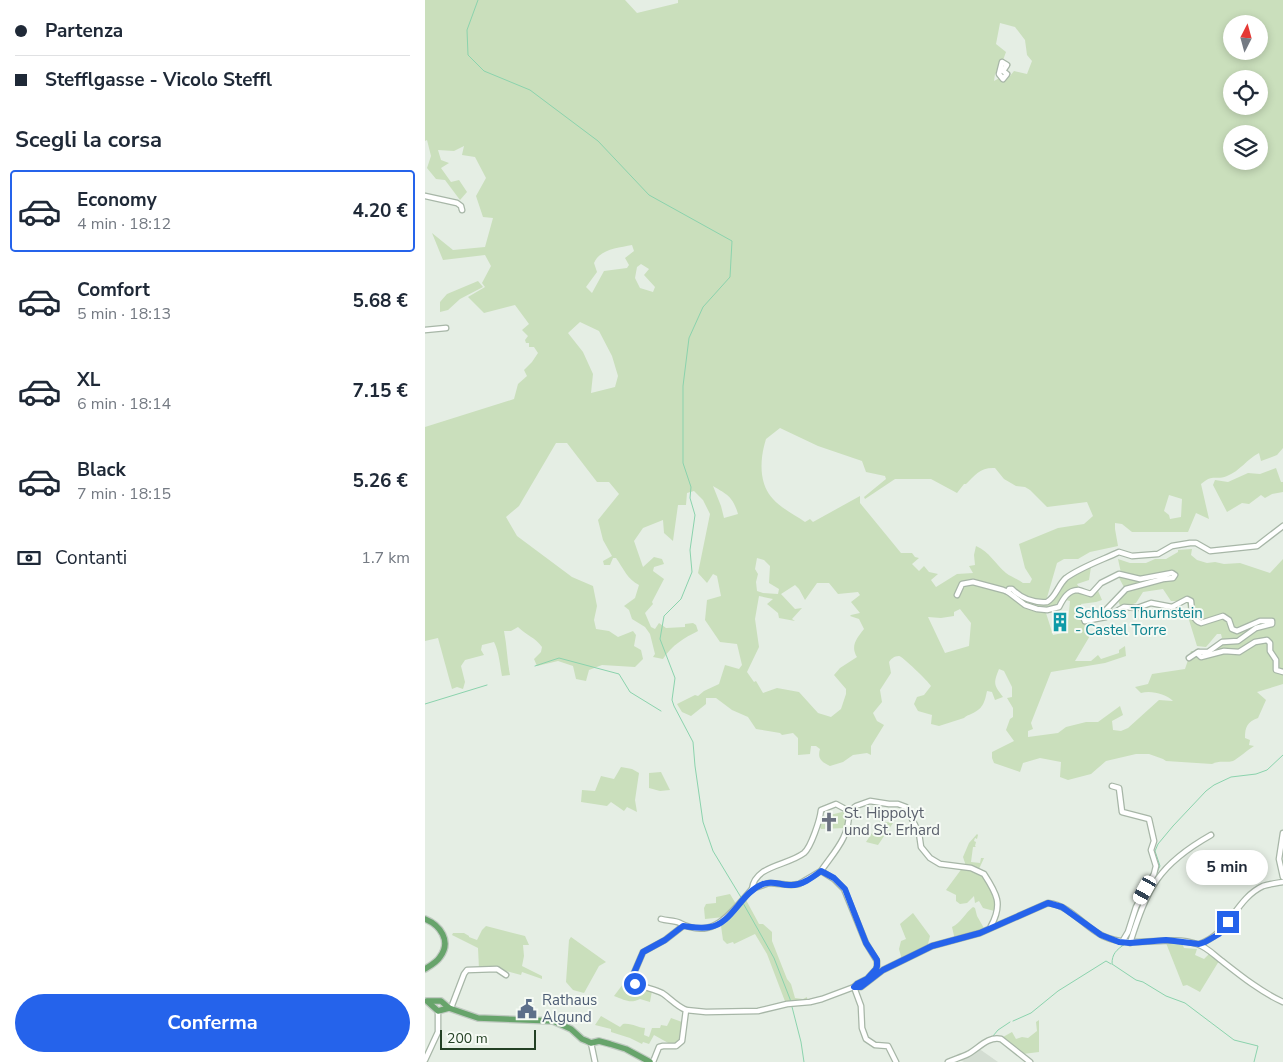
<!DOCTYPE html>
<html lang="it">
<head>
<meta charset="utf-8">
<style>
	:root { --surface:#fff; --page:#f2f2f3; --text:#1f2937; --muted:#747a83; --line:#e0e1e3; --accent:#2563eb }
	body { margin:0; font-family:"Nunito Sans",sans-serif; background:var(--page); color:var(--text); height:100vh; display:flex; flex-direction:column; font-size:19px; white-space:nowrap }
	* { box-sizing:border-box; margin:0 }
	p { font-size:16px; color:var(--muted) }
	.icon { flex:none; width:28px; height:28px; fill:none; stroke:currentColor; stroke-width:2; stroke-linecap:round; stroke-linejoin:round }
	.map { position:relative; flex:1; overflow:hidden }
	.side { display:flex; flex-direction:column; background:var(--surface); width:425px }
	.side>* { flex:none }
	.banner { display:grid; align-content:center; height:110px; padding:0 15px; background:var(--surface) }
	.needle { width:32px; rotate:6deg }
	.controls { position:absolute; left:798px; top:15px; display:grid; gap:10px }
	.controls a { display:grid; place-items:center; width:45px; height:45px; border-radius:50%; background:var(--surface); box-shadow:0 2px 8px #0003; font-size:25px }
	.scale { position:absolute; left:15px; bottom:12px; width:96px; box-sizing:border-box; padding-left:5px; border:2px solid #234024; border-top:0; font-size:14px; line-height:18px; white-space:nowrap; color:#234024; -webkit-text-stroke:4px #f5faf4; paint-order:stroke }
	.end { position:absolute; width:22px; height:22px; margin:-11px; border:6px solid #2563eb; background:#fff; box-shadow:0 0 0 2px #fff }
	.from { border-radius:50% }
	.bubble { position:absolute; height:35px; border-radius:18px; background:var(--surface); box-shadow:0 2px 8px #0003; font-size:16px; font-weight:700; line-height:35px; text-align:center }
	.car { position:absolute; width:15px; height:30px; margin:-15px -8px; border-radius:6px; box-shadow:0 0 4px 1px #0007; background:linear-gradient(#fff 24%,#345 0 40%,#fff 0 76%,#345 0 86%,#fff 0) }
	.banner b { display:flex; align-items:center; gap:18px; height:48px; font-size:19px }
	.banner b+b { border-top:1px solid var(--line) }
	.banner i { width:12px; height:12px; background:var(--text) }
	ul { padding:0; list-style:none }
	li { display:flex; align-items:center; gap:15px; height:82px; margin:0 10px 8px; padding:0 5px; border:2px solid transparent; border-radius:5px }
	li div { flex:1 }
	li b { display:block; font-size:19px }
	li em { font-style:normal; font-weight:700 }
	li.selected { border-color:var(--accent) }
	li>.icon { width:45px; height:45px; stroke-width:1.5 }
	h2 { padding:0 15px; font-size:22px; line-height:60px }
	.pay { display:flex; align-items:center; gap:12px; height:55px; padding:0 15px; font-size:19px }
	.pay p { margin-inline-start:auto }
	.button { display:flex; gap:10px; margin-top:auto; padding:10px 15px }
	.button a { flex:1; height:58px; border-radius:30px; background:var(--accent); color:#fff; font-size:20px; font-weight:700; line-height:58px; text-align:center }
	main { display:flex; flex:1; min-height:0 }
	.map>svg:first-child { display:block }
	.built { fill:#d3ddd2 }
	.green { fill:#cadfbc; fill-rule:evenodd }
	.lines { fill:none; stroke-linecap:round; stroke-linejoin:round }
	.stream { stroke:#8bd3ad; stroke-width:1 }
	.minor-casing { stroke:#a7b6a7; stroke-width:7 }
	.major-casing { stroke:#c1cac2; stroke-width:8 }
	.minor { stroke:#fff; stroke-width:4.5 }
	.major { stroke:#67a46b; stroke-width:5.5 }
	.route { stroke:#2563eb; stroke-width:6 }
	.labels { text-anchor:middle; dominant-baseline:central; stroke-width:4; stroke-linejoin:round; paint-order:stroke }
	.culture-label { font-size:15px; fill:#0d838f; stroke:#f5faf4; text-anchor:start }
	.worship-label { font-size:15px; fill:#5b616d; stroke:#f5faf4; text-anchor:start }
	.service-label { font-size:15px; fill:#4e5e75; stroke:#f5faf4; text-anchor:start }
</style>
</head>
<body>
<main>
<section class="side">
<div class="banner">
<b><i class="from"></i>Partenza</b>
<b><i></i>Stefflgasse - Vicolo Steffl</b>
</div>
<h2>Scegli la corsa</h2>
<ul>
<li class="selected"><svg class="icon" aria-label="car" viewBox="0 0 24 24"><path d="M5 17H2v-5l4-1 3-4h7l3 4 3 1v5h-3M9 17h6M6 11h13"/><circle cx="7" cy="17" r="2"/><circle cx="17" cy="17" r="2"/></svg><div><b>Economy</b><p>4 min · 18:12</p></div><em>4.20 €</em></li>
<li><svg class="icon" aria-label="car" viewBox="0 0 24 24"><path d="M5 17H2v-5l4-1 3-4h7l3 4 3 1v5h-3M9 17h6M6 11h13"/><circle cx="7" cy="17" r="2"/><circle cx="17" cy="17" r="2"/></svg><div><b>Comfort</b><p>5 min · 18:13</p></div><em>5.68 €</em></li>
<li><svg class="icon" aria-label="car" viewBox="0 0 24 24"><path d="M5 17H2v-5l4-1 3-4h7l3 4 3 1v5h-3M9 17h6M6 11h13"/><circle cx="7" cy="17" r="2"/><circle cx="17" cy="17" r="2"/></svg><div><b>XL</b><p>6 min · 18:14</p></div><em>7.15 €</em></li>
<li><svg class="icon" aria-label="car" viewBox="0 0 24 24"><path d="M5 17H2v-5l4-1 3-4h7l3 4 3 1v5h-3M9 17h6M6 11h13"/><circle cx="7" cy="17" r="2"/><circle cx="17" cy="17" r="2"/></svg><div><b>Black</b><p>7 min · 18:15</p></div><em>5.26 €</em></li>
</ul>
<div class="pay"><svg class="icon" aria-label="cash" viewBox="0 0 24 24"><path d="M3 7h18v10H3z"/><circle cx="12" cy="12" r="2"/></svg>Contanti<p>1.7 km</p></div>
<div class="button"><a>Conferma</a></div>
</section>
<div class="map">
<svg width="858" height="1062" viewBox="0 0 858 1062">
	<rect width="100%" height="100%" fill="#e5eee4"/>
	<!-- built -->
	<path class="built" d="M553,1048l20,14h-34l-4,-2z"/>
	<!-- green -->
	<g class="green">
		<path d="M0,0h200l12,13 41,-10v-3h605v448l-6,7 -16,6 -2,-8c-12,6 -19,18 -32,23 -12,5 -13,-3 -26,8l8,35 -13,-6 -8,19h-56l-10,-8 -7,-1v6l3,17 -28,6 -12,7h-14l-7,4 -11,38 27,-25 18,-9 -2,13 -12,4 3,5 7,3 9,-6 6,14 -6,2 -15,2 2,9 8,1 -3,10 3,10 -16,27h16l7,-6 3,4 18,-6v-3l6,-4 1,10 -21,7 -54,9 -20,51 2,6 -5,2v6l30,-4 8,-6 20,-5h12l22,-16 3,9 -11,6 1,9 8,1 7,-3 31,-28 14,1c-7,-7 -22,-11 -32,-8l-6,-6 13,-3 4,-10 33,-5 6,-18h17l14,-13 -1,-4h-4l-11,13 -9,-1 -8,-26 -2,-19h-16l-8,-12 -20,3 -7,11 -15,5 -4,-10 8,-9 -7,-13 3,-3 -3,-14 12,4h16l9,-4h11l12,-7v-2l14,-1 -1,6 6,5 10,3 8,-1 9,2 16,-1 30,10 13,-14v125l-26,8 9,8 -8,18c-11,4 -13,9 -13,20l5,2 -1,5 5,1c-5,3 -17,13 -21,15 -7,2 -14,-1 -21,3l-46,-3 -3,-2 -14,-5h-13l-30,7 -15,13 -23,6 -8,-3 1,-15 -21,-4 -17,5 -3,9 -26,-9 -2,-5v-6l22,-11 -8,-11 4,-11 3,-2v-9l-6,-10 5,-1v-10l-8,-16 -5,-2c-6,15 -5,16 4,28l-8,3 -3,-8 -5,-1c-2,9 -3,16 -12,21 -5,3 -8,3 -11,6l-25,8 -8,-2 1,-9 -14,-4 -4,-7 3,-7 7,-2 7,-9c-3,-5 -29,-30 -32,-30 -5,0 -8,3 -10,6l2,11 -11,17 2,12 -9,11 4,8 7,4 -13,21v9l-4,-2 -14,2 -10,7 -13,4c-8,-4 -13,-7 -10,-17l-4,-3h-5l-1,8 -12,1v-17l-5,-5 -11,2 -2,-2 -24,-4 -8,-12 -16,-7 -16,-12h-10v6l-15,12 -9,-4 -5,-8 18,-9 3,1 6,-5 15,-7 6,-19 14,4 3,-4 -5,-21 -17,-2 -15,-22 2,-20 14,-4 -4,-20 -4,-2 -6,9 -9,-10 12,-59 -7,-14 -9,-9 -7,2 -1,12h-8l-5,36 -9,-8 -1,-13 -20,8 -9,13 9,26 11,-10 8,2 2,5 -10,3 -1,4 11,8 -12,23 1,2 -8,9 6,14 4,2 4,-6 7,5 19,-1v-3l8,-1 3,2 2,6c-14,7 -26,14 -35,28l-10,-2 2,-3 -5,-20 -5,-7 -13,-8 -3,-9 -5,-4 11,-8 4,-13c-11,-5 -16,-17 -23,-27h-3l-3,7h-6l-1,-4 9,-5 -9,-16 -5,-20 21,-26 -10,-12h-12l-30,-39h-11l-37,63 -13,11 11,19 55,41 21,9 4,20 -3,14 2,9 13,2 9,6 15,-6 3,4 -2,11 7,4 2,9 -8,8 -33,-2 -13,5 -3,11 -10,-2 -3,-13 -15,-5 -21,5 -3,-7 7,-7 1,-5c-6,-9 -16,-12 -24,-20l-7,4h-7c3,15 3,29 6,44l-8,1c-2,-10 -3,-25 -8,-34l-12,3 -1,5 3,5 -19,5 -4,6 4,16 -2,7 -6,-2 -5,2 -14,-51 -13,3v-214l89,-28 4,-15 9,-8 -3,-6 8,-8 6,-9 -4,-6h-5v-4h-3l-1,-3 3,-4 -6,-6 7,-6 -14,-19 -31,8 -16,-16 17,-10 -3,-4 9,-17 -6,-11 -42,5 -11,-27 21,17 32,-3 8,-29 -10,-1 -7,-21 10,-18 -11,-21 -13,-2 2,-9 -10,5 -16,-1 3,10 8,3 -8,5 10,14 8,-2 8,12 -7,8 -15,-20 -9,-1 -9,-11 4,-12 -4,-16 -2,1zM575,23l15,4 10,13 2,15 5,6 -5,13 -13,-3 -4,5 -3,-2 -13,7 1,-7 4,-3 7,-19 -10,-8zM806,24h28v27h-28zM806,79h28v27h-28zM806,134h28v27h-28zM207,245l2,6 -9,7 4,7 -2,3 -23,3 -12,22 -6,-6 11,-15 -3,-9c6,-14 24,-15 38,-18zM216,264l8,5 -5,6 11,12 -2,5 -13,-4 -5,-10 2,-11zM155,322l19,9 13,25 6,20 -3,11 -24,6 2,-19 -10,-22 -15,-19zM355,428l38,18 44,15 4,11 19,4 1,3 -22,18 1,2 30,-20h36l26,14 7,-9h2c9,-9 15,-17 29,-16l9,11 12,7 9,1 5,3 17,17 40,-5 6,14 -9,8 -26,4 -39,16 6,24 7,11 -2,4h-7c-5,-4 -12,-6 -17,-10 -11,-9 -16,-21 -30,-27l-2,9 1,10 -6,1 4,7 -16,1 -21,13 -5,-7 7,-6 -9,-2 -5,-6 -5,5 -7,-7 7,-6 -4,-1 -3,-4h-11l-41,-50v-7l-47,26 -3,-3 -5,3c-10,-7 -24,-14 -32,-23 -15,-16 -13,-41 -7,-60zM288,486c15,9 20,11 25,28l-14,4 -3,-12zM744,495l13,4 -1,18 -11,2 -1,-4 -5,-4zM332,558l7,2 6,6 -1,17 10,6 -1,5 -15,-1 -6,-2 -1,-9 2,-8 -3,-5zM392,583h12l9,11 20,-2 2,3 -9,7 9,11 -9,2 -1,1 9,3 5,10c-7,9 -14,17 -7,28l-17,11 -6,7 12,14v5l-5,15 -10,8 -13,-4 -19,-21 -22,-4 -14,5 -7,-12 -2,1 -7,-10 12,-25 -4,-28 4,-23 14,3 -6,5 11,9 1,5 16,3 -3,-2 10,-11 -7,1 -14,-15 14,-9 4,4 6,11zM637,599l8,2 -3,31 -14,3 -7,-22zM535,609l11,14 -2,23 -24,7 -17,-36 13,1 13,-2v-4z"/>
		<path d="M53,281l5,6 -23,12 -12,11 -8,2v-10l7,-8z"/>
		<path d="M851,468l5,14h2v10l-11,2 -7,4 -4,-3 -12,9 -7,-1 -15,9 -14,-27 2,-5 13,2 20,-9 12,1z"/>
		<path d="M196,767l11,2 7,4 -4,27 2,12 -10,-5 -3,4 -13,-9 -4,4 -26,-4 1,-12 13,1 6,-15 13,3z"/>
		<path d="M236,772l9,18 -10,1 -11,-3v-15z"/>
		<path d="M421,811l1,2 -2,15 -24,1 -1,-2 2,-10z"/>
		<path d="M455,821l13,2 -15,22 -12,-3z"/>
		<path d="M552,834l1,1 -1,4 -2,-1 -1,3 2,1 -1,4 1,1h-3l-2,15 9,1 1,-5h3l-5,11 -13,-3 -3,-9 6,-14z"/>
		<path d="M538,867l18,4 14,24 3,17 -15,-4 -4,-7 -4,2 -1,-7 -7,7 -7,1 -4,-3v-6l-10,-5z"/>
		<path d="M305,894l6,10 -12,13 -19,2 -1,-11 2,-4 10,-1v-6z"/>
		<path d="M320,898l14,26h4l9,8v9l15,38 4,5 4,14 8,1 4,-2v5l-21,2 -19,-50 -12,-20 -21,10 -1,-2 -6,2 -4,-4 -2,-14z"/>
		<path d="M548,907l2,1 2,8 8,14 -30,10 -3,-13c9,-4 13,-14 21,-20z"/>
		<path d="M488,913l17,23 -2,8 1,3 -27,13 -3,-11 2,-8 5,-2 -6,-15z"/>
		<path d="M61,926l39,10 4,9h-6l1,11 -2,10 20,10v3l-20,-7 -1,3 -19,-5 -23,-1 -1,-21 -26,-13 1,-2h11l5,3v1l8,3 5,-10z"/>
		<path d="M146,937l35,25 -7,4 -15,27 -11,-3 -7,-8 3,-42z"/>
		<path d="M741,943h16l2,5 13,1 -2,6 9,4 5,-5 10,7 -19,31 -13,-7 -4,1z"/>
		<path d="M201,980l26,11 -2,11 -10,-3c-10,5 -15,1 -26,-3z"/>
		<path d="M176,1016l19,11 3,-3c10,-1 14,4 22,4l-1,7 5,2 3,-9h8l1,-3 6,1 4,-8 11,4 -2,16 -5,6h-5l-16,-9 -5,9 -6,-2 -1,2 -12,-6 -19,-6v-3l-16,-4z"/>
		<path d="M614,1020v32l-16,2 -20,-17 9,-5 4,7 6,-2 6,1 9,-7 -1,-9z"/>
	</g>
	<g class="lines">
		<!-- stream -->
		<g class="stream">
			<path d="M53,0l-11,30 1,25 16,16 46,19 68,51 51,54 83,46 -2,36 -27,30 -14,31 -6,48v77l8,24 -1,11 5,17 -5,35 2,22 -11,27 -17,17 -4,23 15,39 -3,22 2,6 19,36 2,24 8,56 10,29 29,48"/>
			<path d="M110,666l24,-8 60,16 11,18 31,19"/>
			<path d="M0,704l62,-19"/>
			<path d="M731,874l4,-8 -5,-15 3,-7 15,-18 33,-35 8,-6 17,-8 25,-3 11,-4 16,-15"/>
			<path d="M318,903l31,55 16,41 11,43 3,20"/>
			<path d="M710,922l10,-27"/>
			<path d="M700,944c-9,6 -13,10 -13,20l24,16 7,2 23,14 19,7 49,37 24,6 -4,16"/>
			<path d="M588,1021l18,-8 27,-22 48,-30 5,3"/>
			<path d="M568,1036l5,-6 12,-8"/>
		</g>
		<defs>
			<g id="minor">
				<path d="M577,62l5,3 -4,6 4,3 -4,5 -4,-5z"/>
				<path d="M0,196l32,7 4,3 1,4"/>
				<path d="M0,330l21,-2"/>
				<path d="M583,592l1,-3h3c9,9 22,14 35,13 9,-5 11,-17 19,-24 15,-11 36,-18 53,-26l13,4 26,-2 14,-8 18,-3h6l14,8 47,-5 26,-20"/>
				<path d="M532,595l5,-11 11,-2 30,8 5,2 17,13 12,4 10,1 12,-3c4,-8 9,-17 19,-17 4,1 9,3 13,4l10,-11 18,-9 21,5 32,-6 3,2 -2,3 -10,1 -37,10 -22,23 -17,5 -3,2 1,2"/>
				<path d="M660,621l21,-4 18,-10 13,1 14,-5 21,4 15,-8 4,2c1,9 0,18 10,22l22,-7 6,4 3,9 5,2 23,-10h12v3l-16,4 -18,13 -16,1 -14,10h-9l-1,2"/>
				<path d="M773,654l3,3 23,-6 15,1 16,-10 12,-2 3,3v8l6,9v10l7,2"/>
				<path d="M764,658l9,-6"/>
				<path d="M687,786l7,2 3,24 27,7 5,22 -3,9 5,16 -2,8 -18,33 -8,25 -6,10"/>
				<path d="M424,811c1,26 -15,41 -28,60l13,8 10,10 22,54 11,18v5l-1,3 -9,10 -10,5 -3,3"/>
				<path d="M858,833l-4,26 4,18"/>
				<path d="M327,889l17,-6 22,2 8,-1 22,-13"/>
				<path d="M236,919c6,2 13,1 19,4 34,18 51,-11 72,-34 3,-24 35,-23 52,-36 7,-6 16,-33 17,-43l15,-6 13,7 7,-5 14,-5 19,3h9l8,3 13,26 2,14 9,11 10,6 31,4 13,6c13,20 19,30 7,52"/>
				<path d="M705,943c18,-56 28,-78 81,-108"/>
				<path d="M774,944c30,-9 36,-45 64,-58 6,-2 14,-3 20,-4"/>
				<path d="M429,987l7,19 1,22 4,11 9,6 13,1 8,16"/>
				<path d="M26,1008l13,-34 3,-4 30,-1 9,6"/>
				<path d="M261,1010l20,2 52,-1 29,-7 23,-2 12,-3 32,-12h7l22,-17 49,-24 48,-13 68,-30c22,2 36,24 55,33 31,14 63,-2 94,8 10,3 18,12 25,17 19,15 39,31 61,41"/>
				<path d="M166,1043l4,19"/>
				<path d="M0,1060l13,-28v-21"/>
				<path d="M228,1062l6,-15 4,-1h13l6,-5 4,-31c-10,-4 -16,-12 -24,-17 -10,-5 -23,-6 -31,-13l12,-28 22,-12 18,-14"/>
				<path d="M523,1062c7,-3 14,-5 20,-8 11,-6 20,-18 33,-15l29,23"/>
			</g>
			<g id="major">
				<path d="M0,919c15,6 27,22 15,38 -3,5 -10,9 -15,12"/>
				<path d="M2,1001h14l8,7 29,10 75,3 18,8 11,10 5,2 4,2 8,-2 11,3 16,5 24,13"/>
				<path d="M3,1002l10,9 11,-3"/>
			</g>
		</defs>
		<!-- minor casing -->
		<use href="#minor" class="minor-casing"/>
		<!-- major casing -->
		<use href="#major" class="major-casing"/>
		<!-- minor -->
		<use href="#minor" class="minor"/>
		<!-- major -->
		<use href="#major" class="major"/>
	</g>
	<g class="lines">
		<!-- route -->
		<path class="route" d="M210,984l-4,-4 12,-28 22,-12 18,-14c9,1 18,3 27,1 23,-4 30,-34 53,-43 10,-4 17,1 26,1 12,1 23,-7 32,-14l13,7 11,11 21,54 11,17v6l-1,3 -9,10 -10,5 -3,3h7l22,-17 49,-24 48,-13 68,-30 14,4 39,28 18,7 11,1 36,-3 33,4 6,-2 14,-8 9,-12"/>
	</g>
	<!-- icons -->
	<defs>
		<symbol id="building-bare" viewBox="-9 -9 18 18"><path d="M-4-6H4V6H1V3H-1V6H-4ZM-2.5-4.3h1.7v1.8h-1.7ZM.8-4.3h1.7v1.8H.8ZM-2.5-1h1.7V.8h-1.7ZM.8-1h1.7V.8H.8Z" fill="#0f9aa8" stroke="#f5faf4" stroke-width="2.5" paint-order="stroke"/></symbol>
		<symbol id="church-bare" viewBox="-9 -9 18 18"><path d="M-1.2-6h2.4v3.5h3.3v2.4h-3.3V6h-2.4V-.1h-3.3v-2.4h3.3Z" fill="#6b7280" stroke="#f5faf4" stroke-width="2.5" paint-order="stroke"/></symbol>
		<symbol id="civic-bare" viewBox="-9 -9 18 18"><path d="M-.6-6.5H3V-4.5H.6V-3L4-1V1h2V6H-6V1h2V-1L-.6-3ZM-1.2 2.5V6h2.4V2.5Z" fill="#5c6f8a" stroke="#f5faf4" stroke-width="2.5" paint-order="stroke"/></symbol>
	</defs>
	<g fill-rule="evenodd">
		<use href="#building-bare" x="621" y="608" width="28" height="28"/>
		<use href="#church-bare" x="390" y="808" width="28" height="28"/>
		<use href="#civic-bare" x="88" y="995" width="28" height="28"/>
	</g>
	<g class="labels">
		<!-- culture labels -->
		<g class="culture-label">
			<text x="650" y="613">Schloss Thurnstein<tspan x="650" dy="17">- Castel Torre</tspan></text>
		</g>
		<!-- worship labels -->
		<g class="worship-label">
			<text x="419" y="813">St. Hippolyt<tspan x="419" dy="17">und St. Erhard</tspan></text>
		</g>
		<!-- service labels -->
		<g class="service-label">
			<text x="117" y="1000">Rathaus<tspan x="117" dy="17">Algund</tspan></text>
		</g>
	</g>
</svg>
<div class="controls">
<a><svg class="needle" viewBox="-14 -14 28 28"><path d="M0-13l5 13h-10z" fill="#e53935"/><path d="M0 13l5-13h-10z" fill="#747a83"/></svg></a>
<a><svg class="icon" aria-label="locate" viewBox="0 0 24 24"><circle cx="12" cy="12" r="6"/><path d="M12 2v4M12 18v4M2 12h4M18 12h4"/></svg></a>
<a><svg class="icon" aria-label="layers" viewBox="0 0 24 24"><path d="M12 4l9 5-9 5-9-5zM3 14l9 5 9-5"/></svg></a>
</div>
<div class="scale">200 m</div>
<i class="end from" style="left:210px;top:984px"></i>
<i class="end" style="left:803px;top:922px"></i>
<div class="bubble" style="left:761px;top:850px;width:82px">5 min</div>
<i class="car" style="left:720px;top:890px;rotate:209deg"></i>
</div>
</main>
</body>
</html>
